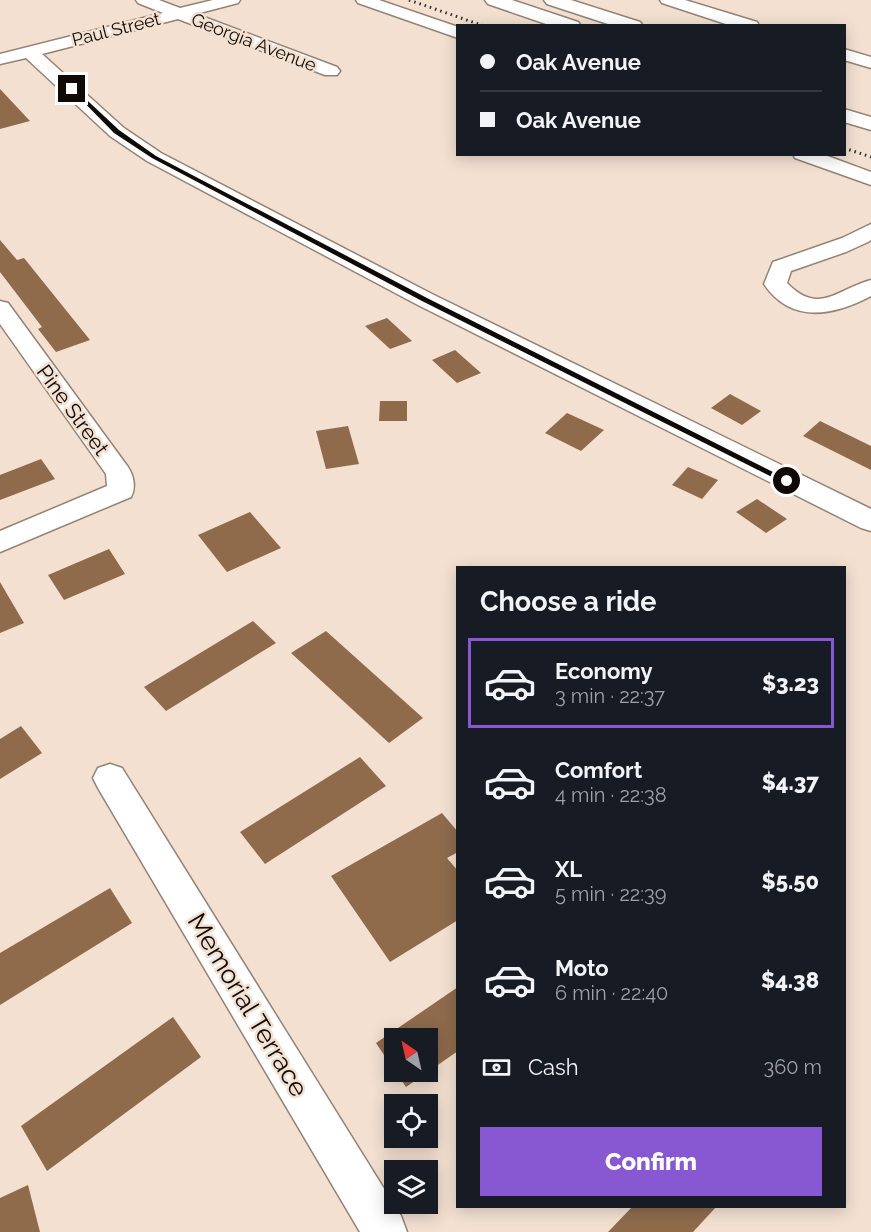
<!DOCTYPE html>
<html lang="en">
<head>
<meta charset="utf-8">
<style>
	:root { --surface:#171b24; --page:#242831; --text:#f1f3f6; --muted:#9ea1a6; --line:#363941; --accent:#8758d1 }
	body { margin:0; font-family:Raleway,sans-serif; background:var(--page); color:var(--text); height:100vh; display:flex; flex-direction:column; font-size:22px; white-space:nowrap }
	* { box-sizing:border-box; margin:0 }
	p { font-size:20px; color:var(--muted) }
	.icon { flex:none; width:33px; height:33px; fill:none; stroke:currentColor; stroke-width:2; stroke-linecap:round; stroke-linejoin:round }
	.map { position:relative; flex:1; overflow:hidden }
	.sheet { position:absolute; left:456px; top:566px; width:390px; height:642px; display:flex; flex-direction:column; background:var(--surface); border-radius:0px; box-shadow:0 3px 15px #0003 }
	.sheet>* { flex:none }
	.banner { position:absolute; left:456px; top:24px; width:390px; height:132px; border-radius:0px; box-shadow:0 3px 15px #0003; display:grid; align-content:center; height:132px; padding:0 24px; background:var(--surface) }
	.needle { width:39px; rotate:326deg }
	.tools { position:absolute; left:384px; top:1028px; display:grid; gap:12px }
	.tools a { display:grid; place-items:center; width:54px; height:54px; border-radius:0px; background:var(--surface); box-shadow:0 3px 15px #0003; font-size:30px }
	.end { position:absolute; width:27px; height:27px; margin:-14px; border:8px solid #100a06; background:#fff; box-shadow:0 0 0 3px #fff }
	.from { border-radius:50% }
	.banner b { display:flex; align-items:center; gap:21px; height:57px; font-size:22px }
	.banner b+b { border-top:2px solid var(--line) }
	.banner i { width:15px; height:15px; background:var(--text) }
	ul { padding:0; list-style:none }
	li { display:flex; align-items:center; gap:18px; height:90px; margin:0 12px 9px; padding:0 12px; border:3px solid transparent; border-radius:0px }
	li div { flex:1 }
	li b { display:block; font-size:22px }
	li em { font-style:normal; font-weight:800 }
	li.selected { border-color:var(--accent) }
	li>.icon { width:54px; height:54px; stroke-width:1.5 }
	h2 { padding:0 24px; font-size:27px; line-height:72px }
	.pay { display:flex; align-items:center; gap:15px; height:66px; padding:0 24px; font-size:22px }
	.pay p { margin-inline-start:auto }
	.button { display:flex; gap:12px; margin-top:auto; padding:12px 24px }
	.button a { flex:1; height:69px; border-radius:0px; background:var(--accent); color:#fff; font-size:24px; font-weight:800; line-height:69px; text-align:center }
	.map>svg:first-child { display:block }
	.building { fill:#8f6b4c }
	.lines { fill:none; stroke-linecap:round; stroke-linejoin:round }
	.minor-casing { stroke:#948375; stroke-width:3 }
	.primary-casing { stroke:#948375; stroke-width:3 }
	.minor { fill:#fff; fill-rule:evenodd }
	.primary { fill:#fff; fill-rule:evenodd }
	.rail { stroke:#342c26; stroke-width:3; stroke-dasharray:1.5 4; stroke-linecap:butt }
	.route { fill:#100a06 }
	.labels { text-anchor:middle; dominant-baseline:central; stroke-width:5; stroke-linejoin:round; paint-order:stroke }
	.far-street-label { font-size:18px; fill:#100a06; stroke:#f3e0d0 }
	.street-label { font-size:21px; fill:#100a06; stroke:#f3e0d0 }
	.near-street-label { font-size:26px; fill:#100a06; stroke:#f3e0d0 }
</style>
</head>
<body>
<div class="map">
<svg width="871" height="1232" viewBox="0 0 871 1232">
	<rect width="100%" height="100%" fill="#f3e0d0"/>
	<!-- building -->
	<g class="building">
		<path d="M0,89l30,32 -30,8z"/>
		<path d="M0,240l17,20 7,-2 66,82 -34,12 -18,-23 4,-2 -42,-55z"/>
		<path d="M387,318l25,23 -22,8 -25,-23z"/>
		<path d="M455,350l26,23 -24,10 -25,-23z"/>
		<path d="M730,394l31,17 -19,14 -31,-17z"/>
		<path d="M380,401h27v20h-28z"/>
		<path d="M567,413l37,17 -23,21 -36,-18z"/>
		<path d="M820,421l51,25v24l-68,-34z"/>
		<path d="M348,426l11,38 -33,5 -10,-38z"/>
		<path d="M41,459l14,20 -55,21v-25z"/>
		<path d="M688,467l30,13 -16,19 -30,-14z"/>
		<path d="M757,499l30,20 -21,14 -30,-21z"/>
		<path d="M250,512l31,36 -54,24 -29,-37z"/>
		<path d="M109,549l16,25 -61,26 -16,-25z"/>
		<path d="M0,582l24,41 -24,10z"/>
		<path d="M253,621l23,22 -110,68 -22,-24z"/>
		<path d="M326,631l97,87 -34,25 -98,-90z"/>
		<path d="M21,726l21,27 -42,26v-40z"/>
		<path d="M360,757l26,29 -121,78 -25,-32z"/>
		<path d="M442,813l16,19v20l-11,6 11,13v49l-68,42 -59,-86z"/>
		<path d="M110,888l22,35 -132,82v-52z"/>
		<path d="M458,987v64l-52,36 -11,-16h33v-33h-34v32l-18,-27z"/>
		<path d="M173,1017l28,40 -154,114 -26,-45z"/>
		<path d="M28,1185l12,47h-40v-34z"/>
		<path d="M633,1206h84l-24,26h-85z"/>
	</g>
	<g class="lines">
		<defs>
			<g id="minor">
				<path d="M136,0h23l21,8 33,-8h27l-2,3 -42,11 141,53 3,4 -3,4h-12l-147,-56 -136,35 82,74 37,25 271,141 439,215v22l-10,-3 -445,-224 -269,-143 -37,-25 -84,-78 -26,6v-10l163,-41 -25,-10z"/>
				<path d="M356,0h23l79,27v11l-100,-35z"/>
				<path d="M660,0h25l72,22 2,4h-27l-70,-23z"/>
				<path d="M844,49l27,8v11l-27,-8z"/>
				<path d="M793,154h29l49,18v13l-76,-27z"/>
				<path d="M871,224v16l-3,2 -22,10 -55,19 -4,12c32,33 50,6 84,-3v16c-38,20 -80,28 -107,-12l9,-22 69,-24z"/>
				<path d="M0,301l8,2 120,164c6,9 8,21 3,30l-131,55v-21l107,-45 -1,-12 -106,-150z"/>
				<path d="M110,764l12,4 279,448 6,16h-47l-262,-444 -5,-10 5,-10z"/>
			</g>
			<g id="primary">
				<path d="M485,0h27l66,22 3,4h-29l-64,-22z"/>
				<path d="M544,0h27l69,22 3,4h-29l-67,-22z"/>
				<path d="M844,109l27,8v13l-27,-8z"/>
			</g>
		</defs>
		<!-- minor casing -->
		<use href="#minor" class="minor-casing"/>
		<!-- primary casing -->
		<use href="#primary" class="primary-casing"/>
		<!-- minor -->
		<use href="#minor" class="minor"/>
		<!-- primary -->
		<use href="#primary" class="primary"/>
		<!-- rail -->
		<g class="rail">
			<path d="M409,0l75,26"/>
			<path d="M844,148l27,9"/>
		</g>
	</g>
	<!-- route -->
	<path class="route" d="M70,88h4l45,42 37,26 271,142 364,183 -7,2 -362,-182 -270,-143 -38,-25z"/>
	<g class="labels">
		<!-- far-street labels -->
		<g class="far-street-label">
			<text transform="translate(116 29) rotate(-14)">Paul Street</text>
			<text transform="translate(254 42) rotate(21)">Georgia Avenue</text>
		</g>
		<!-- street labels -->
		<g class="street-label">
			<text transform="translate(73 410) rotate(54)">Pine Street</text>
		</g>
		<!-- near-street labels -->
		<g class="near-street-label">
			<text transform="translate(248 1005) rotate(59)">Memorial Terrace</text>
		</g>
	</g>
</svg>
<div class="tools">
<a><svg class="needle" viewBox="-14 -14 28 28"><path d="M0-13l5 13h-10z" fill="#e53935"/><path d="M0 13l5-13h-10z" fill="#9ea1a6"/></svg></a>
<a><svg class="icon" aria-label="locate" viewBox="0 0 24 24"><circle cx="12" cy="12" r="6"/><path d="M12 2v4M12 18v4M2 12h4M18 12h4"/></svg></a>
<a><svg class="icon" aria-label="layers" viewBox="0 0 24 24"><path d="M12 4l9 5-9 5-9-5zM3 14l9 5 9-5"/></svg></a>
</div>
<i class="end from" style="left:787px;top:481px"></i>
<i class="end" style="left:72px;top:89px"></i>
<div class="banner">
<b><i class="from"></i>Oak Avenue</b>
<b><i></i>Oak Avenue</b>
</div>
<section class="sheet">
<h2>Choose a ride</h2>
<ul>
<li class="selected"><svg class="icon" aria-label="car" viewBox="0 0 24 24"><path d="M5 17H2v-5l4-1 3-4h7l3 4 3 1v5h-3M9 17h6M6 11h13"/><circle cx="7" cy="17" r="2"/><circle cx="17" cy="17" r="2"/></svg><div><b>Economy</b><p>3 min · 22:37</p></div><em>$3.23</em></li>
<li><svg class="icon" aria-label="car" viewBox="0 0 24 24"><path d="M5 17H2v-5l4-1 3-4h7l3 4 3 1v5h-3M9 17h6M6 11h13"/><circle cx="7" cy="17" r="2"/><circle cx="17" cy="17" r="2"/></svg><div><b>Comfort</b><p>4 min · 22:38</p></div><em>$4.37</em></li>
<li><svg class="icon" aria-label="car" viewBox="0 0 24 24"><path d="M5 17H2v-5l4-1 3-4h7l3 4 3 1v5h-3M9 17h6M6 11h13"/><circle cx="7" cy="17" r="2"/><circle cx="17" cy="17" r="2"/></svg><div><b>XL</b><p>5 min · 22:39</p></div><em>$5.50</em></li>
<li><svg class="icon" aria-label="car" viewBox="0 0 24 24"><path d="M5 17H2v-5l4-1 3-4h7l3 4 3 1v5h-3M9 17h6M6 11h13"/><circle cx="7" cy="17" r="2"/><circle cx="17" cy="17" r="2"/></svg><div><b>Moto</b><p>6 min · 22:40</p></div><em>$4.38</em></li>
</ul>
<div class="pay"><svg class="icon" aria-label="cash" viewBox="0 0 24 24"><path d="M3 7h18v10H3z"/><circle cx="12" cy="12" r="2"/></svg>Cash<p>360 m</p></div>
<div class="button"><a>Confirm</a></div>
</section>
</div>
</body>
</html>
